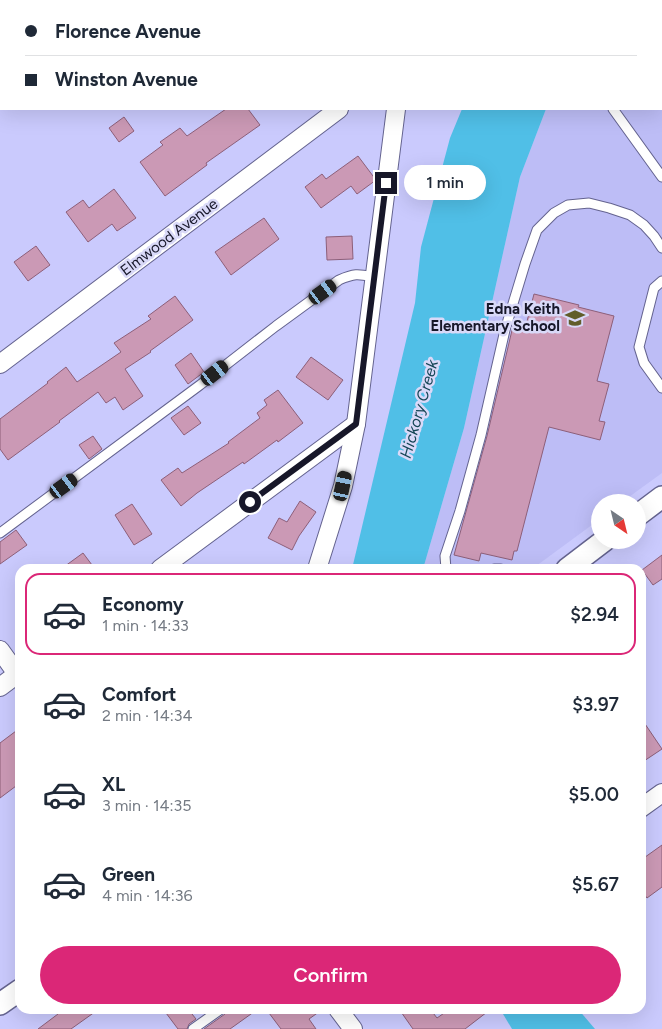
<!DOCTYPE html>
<html lang="en">
<head>
<meta charset="utf-8">
<style>
	:root { --surface:#fff; --page:#f2f2f3; --text:#1f2937; --muted:#747a83; --line:#e0e1e3; --accent:#db2777 }
	body { margin:0; font-family:Figtree,sans-serif; background:var(--page); color:var(--text); height:100vh; display:flex; flex-direction:column; font-size:19px; white-space:nowrap }
	* { box-sizing:border-box; margin:0 }
	p { font-size:16px; color:var(--muted) }
	.icon { flex:none; width:28px; height:28px; fill:none; stroke:currentColor; stroke-width:2; stroke-linecap:round; stroke-linejoin:round }
	.map { position:relative; flex:1; overflow:hidden }
	.side { position:absolute; left:15px; top:564px; width:631px; height:450px; display:flex; flex-direction:column; background:var(--surface); border-radius:15px; box-shadow:0 5px 20px #0002 }
	.side>* { flex:none }
	.guide { position:absolute; left:0px; top:0px; width:662px; height:110px; box-shadow:0 5px 20px #0002; display:grid; align-content:center; height:110px; padding:0 25px; background:var(--surface) }
	.needle { width:32px; rotate:145deg }
	.fabs { position:absolute; left:591px; top:494px; display:grid; gap:10px }
	.fabs a { display:grid; place-items:center; width:55px; height:55px; border-radius:50%; background:var(--surface); box-shadow:0 5px 20px #0002; font-size:25px }
	.end { position:absolute; width:22px; height:22px; margin:-11px; border:6px solid #171729; background:#fff; box-shadow:0 0 0 2px #fff }
	.from { border-radius:50% }
	.bubble { position:absolute; height:35px; border-radius:18px; background:var(--surface); box-shadow:0 5px 20px #0002; font-size:16px; font-weight:600; line-height:35px; text-align:center }
	.car { position:absolute; width:15px; height:30px; margin:-15px -8px; border-radius:6px; box-shadow:0 0 4px 1px #0007; background:linear-gradient(#222 24%,#8ab4d8 0 40%,#222 0 76%,#8ab4d8 0 86%,#222 0) }
	.guide b { display:flex; align-items:center; gap:18px; height:48px; font-size:19px }
	.guide b+b { border-top:1px solid var(--line) }
	.guide i { width:12px; height:12px; background:var(--text) }
	ul { padding:9px 0 0; list-style:none }
	li { display:flex; align-items:center; gap:15px; height:82px; margin:0 10px 8px; padding:0 15px; border:2px solid transparent; border-radius:15px }
	li div { flex:1 }
	li b { display:block; font-size:19px }
	li em { font-style:normal; font-weight:600 }
	li.selected { border-color:var(--accent) }
	li>.icon { width:45px; height:45px; stroke-width:1.5 }
	.primary-button { display:flex; gap:10px; margin-top:auto; padding:10px 25px }
	.primary-button a { flex:1; height:58px; border-radius:30px; background:var(--accent); color:#fff; font-size:20px; font-weight:600; line-height:58px; text-align:center }
	.map>svg:first-child { display:block }
	.built { fill:#bdbdf6 }
	.water { fill:#50bfe7 }
	.building { fill:#cb99b5; stroke:#8d5f79 }
	.lines { fill:none; stroke-linecap:round; stroke-linejoin:round }
	.service-casing { stroke:#64638f; stroke-width:11 }
	.minor-casing { stroke:#64638f; stroke-width:20 }
	.tertiary-casing { stroke:#64638f; stroke-width:24 }
	.service { stroke:#fff; stroke-width:9 }
	.minor { stroke:#fff; stroke-width:18 }
	.tertiary { stroke:#fff; stroke-width:21 }
	.route { stroke:#171729; stroke-width:6 }
	.labels { text-anchor:middle; dominant-baseline:central; stroke-width:5; stroke-linejoin:round; paint-order:stroke }
	.street-label { font-size:15px; fill:#171729; stroke:#d9d9f8 }
	.poi-label { font-size:15px; font-weight:bold; fill:#171729; stroke:#d9d9f8; text-anchor:end }
	.water-label { font-size:16px; font-style:italic; fill:#144555; stroke:#d9d9f8 }
</style>
</head>
<body>
<div class="map">
<svg width="662" height="1029" viewBox="0 0 662 1029">
	<rect width="100%" height="100%" fill="#cacafd"/>
	<!-- built -->
	<path class="built" d="M587,0h75v473l-40,29h-22v17l-68,50h-109l41,-141 56,-251 26,-68h115v-108h-74z"/>
	<!-- water -->
	<g class="water">
		<rect x="508" y="0" width="79" height="1"/>
		<path d="M462,109h84l-26,68 -56,251 -41,141h-71l63,-266 6,-56 29,-109z"/>
		<path d="M500,1009h78l17,20h-83z"/>
	</g>
	<!-- building -->
	<g class="building">
		<path d="M226,109h22l12,16 -54,38 1,2 -42,31 -25,-34 23,-17 -3,-3 20,-14 7,8z"/>
		<path d="M124,117l10,14 -15,11 -10,-14z"/>
		<path d="M358,156l18,24 -19,14 -6,-8 -30,22 -16,-21 17,-13 4,5z"/>
		<path d="M114,189l22,29 -19,13 -5,-7 -24,18 -22,-30 17,-12 6,8z"/>
		<path d="M264,218l15,21 -48,36 -16,-23z"/>
		<path d="M352,236l1,23 -26,1 -1,-23z"/>
		<path d="M36,246l14,19 -22,16 -14,-19z"/>
		<path d="M534,294l45,11 -1,2 36,9 -17,65 12,3 -10,37 6,1 -5,18 -51,-13 -32,124h-3l-2,9 -31,-7 -2,8 -25,-6 33,-119 26,-110 12,3z"/>
		<path d="M175,296l18,24 -43,31 1,1 -26,17 18,27 -20,14 -8,-13 -9,6 -8,-11 -39,29 1,1 -52,38 -8,-11v-30l48,-36 -1,-1 19,-15 11,15 44,-30 -7,-9 37,-24 -3,-3z"/>
		<path d="M191,353l13,19 -16,12 -13,-19z"/>
		<path d="M311,357l32,23 -15,20 -32,-23z"/>
		<path d="M278,390l25,33 -25,19 -1,-2 -33,24 -1,-2 -46,31 -16,13 -20,-26 17,-12 4,5 47,-30 -1,-1 32,-24 -3,-5 10,-8 -3,-5z"/>
		<path d="M188,406l13,17 -17,12 -13,-17z"/>
		<path d="M93,436l9,13 -13,10 -10,-14z"/>
		<path d="M300,501l16,11 -17,24 -7,14 -24,-12 11,-20 8,4z"/>
		<path d="M132,504l20,30 -18,11 -19,-30z"/>
		<path d="M16,530l11,15 -27,19v-22z"/>
		<path d="M83,553l12,16h-34z"/>
		<path d="M662,555v24l-9,6 -11,-15z"/>
		<path d="M641,718l21,31 -21,14z"/>
		<path d="M20,728v55l-20,15v-55z"/>
		<path d="M662,845v42l-15,11 -6,-8v-30z"/>
		<path d="M54,1009h45l-28,20h-33l20,-15z"/>
		<path d="M163,1009h25l8,10 -7,5 -2,5h-9z"/>
		<path d="M227,1009h31l-28,20h-26l21,-15z"/>
		<path d="M266,1009h57l-14,10 7,10h-35z"/>
		<path d="M399,1009h31l7,9 13,-9h41l-26,20h-52z"/>
	</g>
	<g class="lines">
		<defs>
			<g id="service">
				<path d="M606,1l1,-1"/>
				<path d="M613,109l49,68"/>
				<path d="M662,281l-8,7 -15,59 5,16 18,25"/>
				<path d="M0,533l200,-148 76,-59 63,-46c16,-7 19,-6 35,-3"/>
				<path d="M446,569l-1,-13 15,-45 21,-76 24,-105 20,-66 12,-34 17,-17 14,-8 21,-2 20,5 21,7 14,10 10,11 8,12"/>
				<path d="M494,569h7"/>
				<path d="M193,1029l28,-20"/>
			</g>
			<g id="minor">
				<path d="M464,0l1,1"/>
				<path d="M56,1l1,-1"/>
				<path d="M0,43l1,-1"/>
				<path d="M0,364l339,-255"/>
				<path d="M160,569l196,-145"/>
				<path d="M317,569l26,-83 13,-62 40,-315"/>
				<path d="M0,650l20,28"/>
				<path d="M0,687l20,-15"/>
				<path d="M641,808l21,-15"/>
				<path d="M338,1009l15,20"/>
			</g>
			<g id="tertiary">
				<path d="M638,515l24,-18"/>
				<path d="M567,569l38,-29"/>
				<path d="M0,1004l20,-14"/>
			</g>
		</defs>
		<!-- service casing -->
		<use href="#service" class="service-casing"/>
		<!-- minor casing -->
		<use href="#minor" class="minor-casing"/>
		<!-- tertiary casing -->
		<use href="#tertiary" class="tertiary-casing"/>
		<!-- service -->
		<use href="#service" class="service"/>
		<!-- minor -->
		<use href="#minor" class="minor"/>
		<!-- tertiary -->
		<use href="#tertiary" class="tertiary"/>
	</g>
	<g class="lines">
		<!-- route -->
		<path class="route" d="M250,502l106,-78 30,-241"/>
	</g>
	<!-- icons -->
	<defs>
		<symbol id="school-bare" viewBox="-9 -9 18 18"><path d="M0-5L7-2L0 1L-7-2ZM-4 1L0 2.5L4 1V4Q0 6-4 4Z" fill="#615d2a" stroke="#d9d9f8" stroke-width="2.5" paint-order="stroke"/></symbol>
	</defs>
	<g fill-rule="evenodd">
		<use href="#school-bare" x="561" y="304" width="28" height="28"/>
	</g>
	<g class="labels">
		<!-- street labels -->
		<g class="street-label">
			<text transform="translate(169 237) rotate(-37)">Elmwood Avenue</text>
		</g>
		<!-- poi labels -->
		<g class="poi-label">
			<text x="560" y="309">Edna Keith<tspan x="560" dy="17">Elementary School</tspan></text>
		</g>
		<!-- water labels -->
		<g class="water-label">
			<text transform="translate(419 409) rotate(-74)">Hickory Creek</text>
		</g>
	</g>
</svg>
<div class="fabs">
<a><svg class="needle" viewBox="-14 -14 28 28"><path d="M0-13l5 13h-10z" fill="#e53935"/><path d="M0 13l5-13h-10z" fill="#747a83"/></svg></a>
</div>
<i class="end from" style="left:250px;top:502px"></i>
<i class="end" style="left:386px;top:183px"></i>
<div class="bubble" style="left:404px;top:165px;width:82px">1 min</div>
<i class="car" style="left:323px;top:292px;rotate:54deg"></i>
<i class="car" style="left:215px;top:373px;rotate:52deg"></i>
<i class="car" style="left:64px;top:486px;rotate:54deg"></i>
<i class="car" style="left:343px;top:486px;rotate:12deg"></i>
<div class="guide">
<b><i class="from"></i>Florence Avenue</b>
<b><i></i>Winston Avenue</b>
</div>
<section class="side">
<ul>
<li class="selected"><svg class="icon" aria-label="car" viewBox="0 0 24 24"><path d="M5 17H2v-5l4-1 3-4h7l3 4 3 1v5h-3M9 17h6M6 11h13"/><circle cx="7" cy="17" r="2"/><circle cx="17" cy="17" r="2"/></svg><div><b>Economy</b><p>1 min · 14:33</p></div><em>$2.94</em></li>
<li><svg class="icon" aria-label="car" viewBox="0 0 24 24"><path d="M5 17H2v-5l4-1 3-4h7l3 4 3 1v5h-3M9 17h6M6 11h13"/><circle cx="7" cy="17" r="2"/><circle cx="17" cy="17" r="2"/></svg><div><b>Comfort</b><p>2 min · 14:34</p></div><em>$3.97</em></li>
<li><svg class="icon" aria-label="car" viewBox="0 0 24 24"><path d="M5 17H2v-5l4-1 3-4h7l3 4 3 1v5h-3M9 17h6M6 11h13"/><circle cx="7" cy="17" r="2"/><circle cx="17" cy="17" r="2"/></svg><div><b>XL</b><p>3 min · 14:35</p></div><em>$5.00</em></li>
<li><svg class="icon" aria-label="car" viewBox="0 0 24 24"><path d="M5 17H2v-5l4-1 3-4h7l3 4 3 1v5h-3M9 17h6M6 11h13"/><circle cx="7" cy="17" r="2"/><circle cx="17" cy="17" r="2"/></svg><div><b>Green</b><p>4 min · 14:36</p></div><em>$5.67</em></li>
</ul>
<div class="primary-button"><a>Confirm</a></div>
</section>
</div>
</body>
</html>
